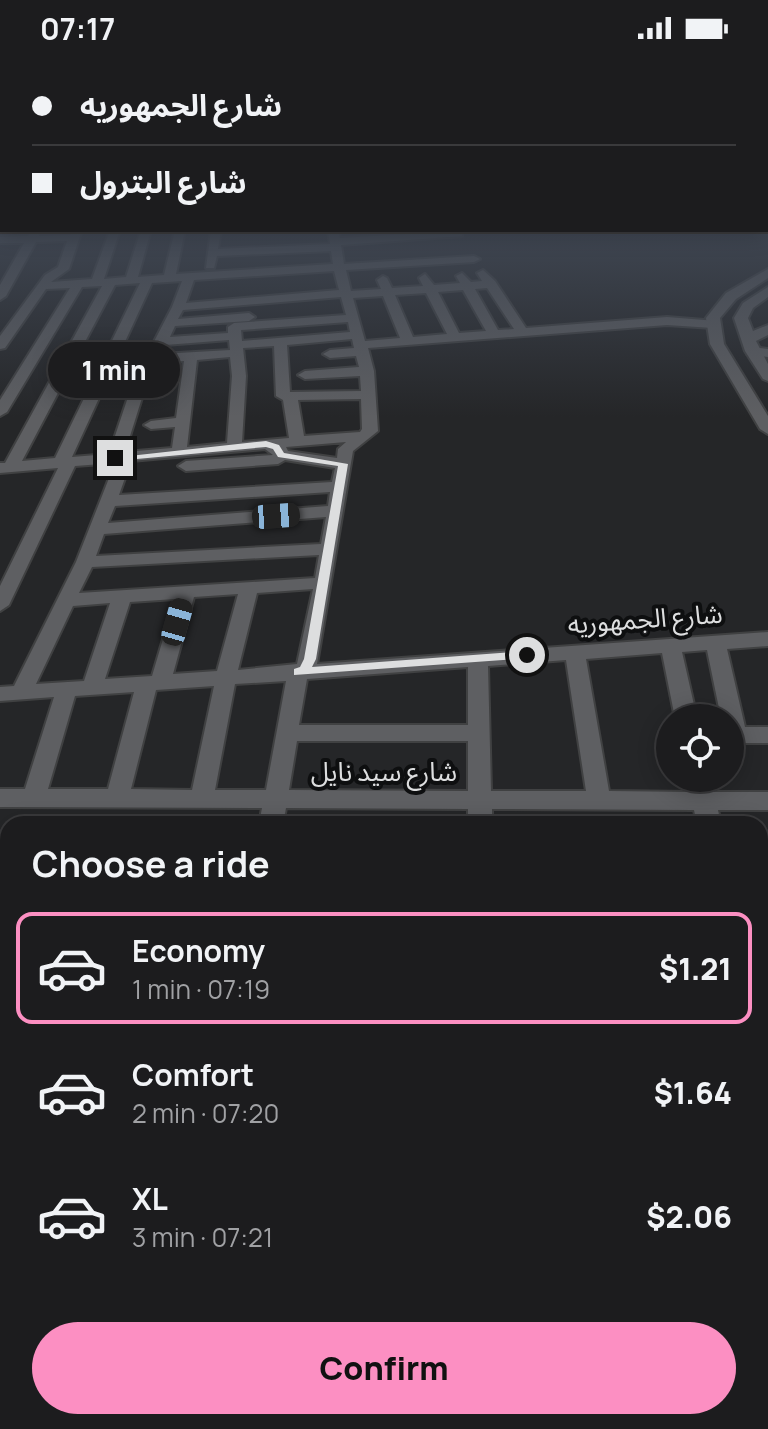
<!DOCTYPE html>
<html lang="en">
<head>
<meta charset="utf-8">
<style>
	:root { --surface:#1c1c1e; --page:#252527; --text:#f1f3f6; --muted:#a0a1a4; --line:#3a3a3c; --accent:#fc8fc2 }
	body { margin:0; font-family:Manrope,"Noto Sans Arabic",sans-serif; background:var(--page); color:var(--text); height:100vh; display:flex; flex-direction:column; font-size:30px; white-space:nowrap }
	* { box-sizing:border-box; margin:0 }
	p { font-size:26px; color:var(--muted) }
	.icon { flex:none; width:44px; height:44px; fill:none; stroke:currentColor; stroke-width:2; stroke-linecap:round; stroke-linejoin:round }
	.map { position:relative; flex:1; overflow:hidden }
	.side { position:absolute; left:0px; top:760px; width:768px; height:614px; display:flex; flex-direction:column; background:var(--surface); border-radius:24px 24px 0 0; box-shadow:0 4px 20px #0003,0 0 0 2px var(--line) }
	.side>* { flex:none }
	.banner { position:absolute; left:0px; top:0px; width:768px; height:176px; box-shadow:0 4px 20px #0003,0 0 0 2px var(--line); display:grid; align-content:center; height:176px; padding:0 32px; background:var(--surface) }
	.fabs { position:absolute; left:656px; top:648px; display:grid; gap:16px }
	.fabs a { display:grid; place-items:center; width:88px; height:88px; border-radius:50%; background:var(--surface); box-shadow:0 4px 20px #0003,0 0 0 2px var(--line); font-size:40px }
	.end { position:absolute; width:36px; height:36px; margin:-18px; border:10px solid #dddedf; background:#111; box-shadow:0 0 0 4px #111 }
	.from { border-radius:50% }
	.bubble { position:absolute; height:56px; border-radius:28px; background:var(--surface); box-shadow:0 4px 20px #0003,0 0 0 2px var(--line); font-size:26px; font-weight:800; line-height:56px; text-align:center }
	.car { position:absolute; width:24px; height:48px; margin:-24px -12px; border-radius:10px; box-shadow:0 0 6px 2px #0007; background:linear-gradient(#222 24%,#8ab4d8 0 40%,#222 0 76%,#8ab4d8 0 86%,#222 0) }
	.banner b { display:flex; align-items:center; gap:28px; height:76px; font-size:30px }
	.banner b+b { border-top:2px solid var(--line) }
	.banner i { width:20px; height:20px; background:var(--text) }
	ul { padding:0; list-style:none }
	li { display:flex; align-items:center; gap:24px; height:112px; margin:0 16px 12px; padding:0 16px; border:4px solid transparent; border-radius:16px }
	li div { flex:1 }
	li b { display:block; font-size:30px }
	li em { font-style:normal; font-weight:800 }
	li.on { border-color:var(--accent) }
	li>.icon { width:72px; height:72px; stroke-width:1.5 }
	h2 { padding:0 32px; font-size:36px; line-height:96px }
	.button { display:flex; gap:16px; margin-top:auto; padding:16px 32px }
	.button a { flex:1; height:92px; border-radius:48px; background:var(--accent); color:#111; font-size:32px; font-weight:800; line-height:92px; text-align:center }
	.status { display:flex; justify-content:space-between; align-items:center; height:56px; padding:0 40px; background:var(--surface); direction:ltr }
	.status svg { height:22px; fill:currentColor }
	.map>svg:first-child { display:block }
	.lines { fill:none; stroke-linecap:round; stroke-linejoin:round }
	.minor-casing { stroke:#404142; stroke-width:4 }
	.tertiary-casing { stroke:#404142; stroke-width:4 }
	.minor { fill:#5e5f62; fill-rule:evenodd }
	.tertiary { fill:#5e5f62; fill-rule:evenodd }
	.route { fill:#dddedf }
	.labels { text-anchor:middle; dominant-baseline:central; stroke-width:8; stroke-linejoin:round; paint-order:stroke }
	.street-label { font-size:26px; fill:#dddedf; stroke:#0e0f10 }
</style>
</head>
<body>
<div class="status"><b>07:17</b><svg viewBox="0 0 49 12"><path d="M0 12V9h3v3zM5 12V6h3v6zM10 12V3h3v9zM15 12V0h3v12zM26 1h20v11H26zM47 4h2v5h-2z"/></svg></div>
<div class="map">
<svg width="768" height="1373" viewBox="0 0 768 1373">
	<rect width="100%" height="100%" fill="#252628"/>
	<g class="lines">
		<defs>
			<g id="minor">
				<path d="M32,174h10l-3,6 31,-1 2,-5h10l-13,39 -18,13 41,-3 18,-49h10l-16,49 22,-2 15,-47h10l-13,47 26,-2 11,-45h10l-9,44 157,-10 -2,-13 -114,5 -3,12h-8l5,-38h10l-3,19 112,-5 -2,-14h10l2,8 118,-7 4,1v4l-121,9 3,19 130,-8 6,3 -6,3 -128,8 5,21 30,-2 -4,-9 6,-4 4,2 5,10 31,-2 -4,-8 6,-4 9,11 26,-2 -4,-7 6,-3 9,9 11,-1 -5,-8 6,-3 12,11 31,47 141,-11 50,4 2,3 -6,4 -46,-3 -299,23 6,23 4,60 -25,20 -36,213 451,-32v14l-41,3 18,78h23v16h-38v-25h-9l-14,-68 -25,2 15,66h-22l-13,-65 -76,6 23,132 81,1 -2,-14h22l4,14h54v18h-50l3,14h-24l-3,-14 -202,-1v15h-24v-15l-182,-1 -3,16h-24l3,-16 -262,-1v-18h25l29,-92 -54,4v-14l14,-1 62,-124 39,-99 -40,3 -66,139 -9,6v-25l58,-118 -58,5v-10h5l97,-177 -20,1 -75,125 -7,4v-16l70,-112 -24,1 -41,59 -5,1v-13l45,-61 13,-8 9,-26 -31,1 -30,54 -6,4v-15l24,-42h-24v-6l28,-1zM334,215l5,19 -153,13 8,-23zM182,225l-10,26 -39,75 -24,72 -37,3 80,-174zM140,227l-85,175 -33,3 93,-176zM487,232l27,41 -16,1 -23,-41zM463,234l23,41 -27,2 -21,-41zM426,237l21,41 -34,3 -18,-42zM383,240l17,42 -35,3 -12,-43zM341,241l5,18 -112,8 -6,4v6l-58,4 5,-11 74,-5 6,-4 -6,-4 -71,6 5,-9zM348,266l2,10 -108,9 -1,-11zM352,283l2,9 -24,2 -7,4 7,4 26,-2 3,11 -54,4 -7,4 7,4 55,-3 1,15 -71,1 -3,-47zM229,284l1,10 -69,4 4,-9zM274,290l2,50 7,4 6,38 -47,4 4,-66 -3,-28zM230,301l2,19 -5,67 -40,4 10,-87zM184,305l-8,57 -25,3 -7,4 7,4 24,-2 -3,21 -47,4 22,-70 9,-19zM361,343l1,30 -2,3 -56,4 -6,-36zM346,386l-8,7 -1,9 -49,-7 -2,-4zM265,393l8,6 -87,6 -8,5 8,5 92,-7 7,-4 50,8 -3,14 -213,13 12,-34zM330,436l-2,14 -220,17 7,-17zM326,461l-5,27 -225,12 8,-22zM319,499l-4,23 -236,15 13,-26zM313,533l-16,75 -59,6 19,-77zM238,538l-21,77 -44,3 21,-77zM175,543l-23,77 -47,3 25,-77zM110,547l-26,78 -48,3 37,-78zM566,604l20,131h-95l-3,-125zM468,611v58h-169l8,-46zM286,625l-20,109h-51l20,-106zM214,630l-22,104 -61,-1 25,-99zM134,636l-26,97h-60l27,-93zM297,685h171v50l-179,-1z"/>
				<path d="M752,291l16,2v8l-21,-3v-6z"/>
				<rect x="760" y="804" width="8" height="20"/>
				<rect x="0" y="806" width="8" height="20"/>
				<rect x="0" y="885" width="8" height="24"/>
				<rect x="760" y="885" width="8" height="24"/>
				<rect x="0" y="980" width="8" height="28"/>
				<path d="M760,993l8,3v62l-8,-3z"/>
				<rect x="0" y="1093" width="8" height="32"/>
				<rect x="760" y="1096" width="8" height="32"/>
				<rect x="0" y="1232" width="8" height="34"/>
				<rect x="760" y="1236" width="8" height="34"/>
				<path d="M136,1366h38l-1,7h-38z"/>
				<rect x="466" y="1366" width="38" height="7"/>
			</g>
			<g id="tertiary">
				<path d="M768,213v9l-32,21 -16,19 4,26 44,72v18l-8,-5 -50,-85 -4,-26 20,-25z"/>
				<path d="M768,231v10l-15,11 -5,10 5,13 15,-6v10l-12,6 12,23v17l-5,-2 -18,-28 -11,-33 9,-15z"/>
			</g>
		</defs>
		<!-- minor casing -->
		<use href="#minor" class="minor-casing"/>
		<!-- tertiary casing -->
		<use href="#tertiary" class="tertiary-casing"/>
		<!-- minor -->
		<use href="#minor" class="minor"/>
		<!-- tertiary -->
		<use href="#tertiary" class="tertiary"/>
	</g>
	<!-- sky -->
	<linearGradient id="sky" x2="0" y2="1"><stop stop-color="#141516"/><stop offset="0.47" stop-color="#404753"/><stop offset="1" stop-color="#404753" stop-opacity="0"/></linearGradient>
	<rect width="768" height="361" fill="url(#sky)"/>
	<!-- route -->
	<path class="route" d="M266,385l13,4 5,8 64,11 -32,195 -4,8 215,-16 6,4 -2,3 -237,17v-6l6,-2 4,-8 34,-193 -60,-9 -5,-8 -7,-2 -151,14 -4,-3z"/>
	<g class="labels">
		<!-- street labels -->
		<g class="street-label">
			<text transform="translate(645 562) rotate(-4)">شارع الجمهوريه</text>
			<text x="384" y="715">شارع سيد نايل</text>
		</g>
	</g>
</svg>
<div class="fabs">
<a><svg class="icon" aria-label="locate" viewBox="0 0 24 24"><circle cx="12" cy="12" r="6"/><path d="M12 2v4M12 18v4M2 12h4M18 12h4"/></svg></a>
</div>
<i class="end from" style="left:527px;top:599px"></i>
<i class="end" style="left:115px;top:402px"></i>
<div class="bubble" style="left:48px;top:286px;width:132px">1 min</div>
<i class="car" style="left:276px;top:460px;rotate:86deg"></i>
<i class="car" style="left:177px;top:566px;rotate:16deg"></i>
<div class="banner">
<b><i class="from"></i>شارع الجمهوريه</b>
<b><i></i>شارع البترول</b>
</div>
<section class="side">
<h2>Choose a ride</h2>
<ul>
<li class="on"><svg class="icon" aria-label="car" viewBox="0 0 24 24"><path d="M5 17H2v-5l4-1 3-4h7l3 4 3 1v5h-3M9 17h6M6 11h13"/><circle cx="7" cy="17" r="2"/><circle cx="17" cy="17" r="2"/></svg><div><b>Economy</b><p>1 min · 07:19</p></div><em>$1.21</em></li>
<li><svg class="icon" aria-label="car" viewBox="0 0 24 24"><path d="M5 17H2v-5l4-1 3-4h7l3 4 3 1v5h-3M9 17h6M6 11h13"/><circle cx="7" cy="17" r="2"/><circle cx="17" cy="17" r="2"/></svg><div><b>Comfort</b><p>2 min · 07:20</p></div><em>$1.64</em></li>
<li><svg class="icon" aria-label="car" viewBox="0 0 24 24"><path d="M5 17H2v-5l4-1 3-4h7l3 4 3 1v5h-3M9 17h6M6 11h13"/><circle cx="7" cy="17" r="2"/><circle cx="17" cy="17" r="2"/></svg><div><b>XL</b><p>3 min · 07:21</p></div><em>$2.06</em></li>
</ul>
<div class="button"><a>Confirm</a></div>
</section>
</div>
</body>
</html>
